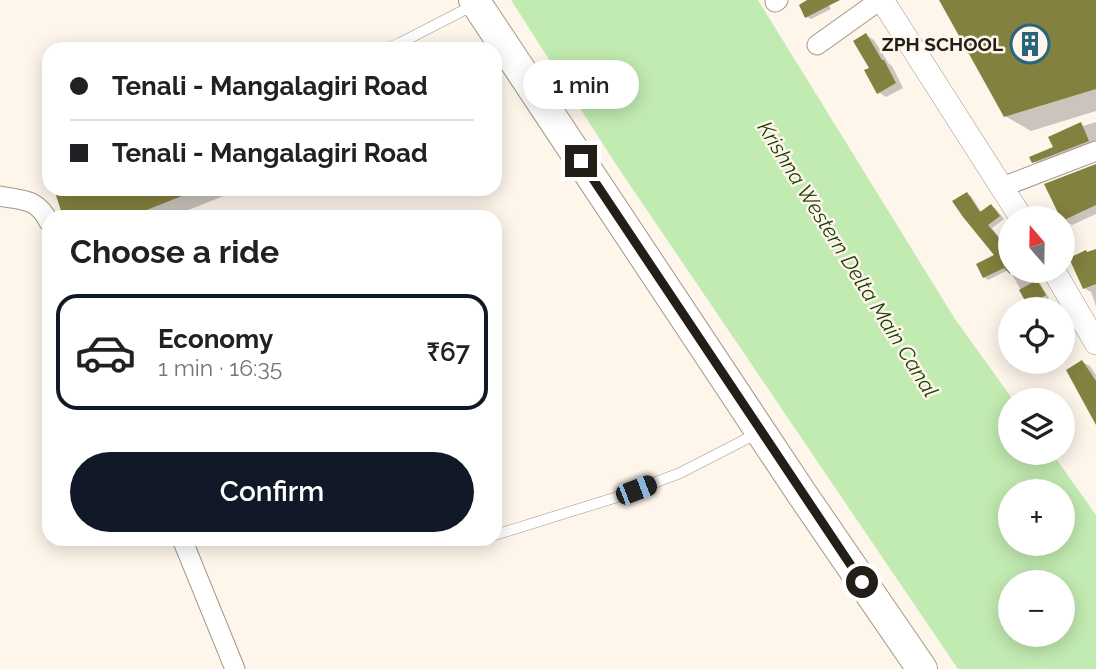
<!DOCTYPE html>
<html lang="en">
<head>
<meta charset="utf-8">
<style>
	:root { --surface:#fff; --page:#f6f6f6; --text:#202124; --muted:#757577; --line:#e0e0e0; --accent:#111827 }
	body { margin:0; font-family:Raleway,sans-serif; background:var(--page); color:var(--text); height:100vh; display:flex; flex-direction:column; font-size:26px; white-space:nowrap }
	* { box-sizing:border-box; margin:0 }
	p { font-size:23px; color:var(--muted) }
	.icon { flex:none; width:38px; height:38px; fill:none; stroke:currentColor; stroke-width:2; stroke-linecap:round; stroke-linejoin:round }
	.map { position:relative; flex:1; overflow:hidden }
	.drawer { position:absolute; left:42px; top:210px; width:460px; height:336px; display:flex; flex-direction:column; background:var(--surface); border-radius:21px; box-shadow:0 4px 18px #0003 }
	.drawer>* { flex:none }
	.guide { position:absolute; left:42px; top:42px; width:460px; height:154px; border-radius:21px; box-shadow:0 4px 18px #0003; display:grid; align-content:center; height:154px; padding:0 28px; background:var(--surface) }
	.needle { width:46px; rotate:340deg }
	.controls { position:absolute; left:998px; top:206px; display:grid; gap:14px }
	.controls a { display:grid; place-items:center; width:77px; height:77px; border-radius:50%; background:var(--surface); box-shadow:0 4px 18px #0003; font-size:35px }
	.end { position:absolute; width:32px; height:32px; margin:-16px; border:9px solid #231e18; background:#fff; box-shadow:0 0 0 4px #fff }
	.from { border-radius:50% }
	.bubble { position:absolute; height:49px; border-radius:24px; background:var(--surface); box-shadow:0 4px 18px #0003; font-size:23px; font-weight:600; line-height:49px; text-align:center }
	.car { position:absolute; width:21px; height:42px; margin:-21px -10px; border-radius:9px; box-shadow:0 0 5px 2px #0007; background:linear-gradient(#222 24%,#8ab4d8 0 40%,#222 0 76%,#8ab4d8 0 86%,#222 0) }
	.guide b { display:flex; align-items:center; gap:24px; height:66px; font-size:26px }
	.guide b+b { border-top:2px solid var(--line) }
	.guide i { width:18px; height:18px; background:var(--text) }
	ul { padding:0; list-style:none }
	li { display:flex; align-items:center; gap:21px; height:116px; margin:0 14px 10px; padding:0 14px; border:4px solid transparent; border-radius:21px }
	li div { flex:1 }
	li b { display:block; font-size:26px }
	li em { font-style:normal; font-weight:600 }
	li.active { border-color:var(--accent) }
	li>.icon { width:63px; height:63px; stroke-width:1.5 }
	h2 { padding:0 28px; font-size:32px; line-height:84px }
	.button { display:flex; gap:14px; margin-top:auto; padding:14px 28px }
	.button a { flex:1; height:80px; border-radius:42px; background:var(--accent); color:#fff; font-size:28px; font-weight:600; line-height:80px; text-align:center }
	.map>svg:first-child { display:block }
	.water { fill:#c2ebb1; fill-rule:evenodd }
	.shadow { fill:#0003 }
	.building { fill:#83813f }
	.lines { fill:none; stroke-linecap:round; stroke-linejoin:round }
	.service-casing { stroke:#a39887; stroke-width:11 }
	.minor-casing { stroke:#a39887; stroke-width:21 }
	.tertiary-casing { stroke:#a39887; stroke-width:24 }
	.primary-casing { stroke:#a39887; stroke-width:32 }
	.service { stroke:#fff; stroke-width:10 }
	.minor { stroke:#fff; stroke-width:19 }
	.tertiary { stroke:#fff; stroke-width:23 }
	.primary { stroke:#fff; stroke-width:30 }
	.route { stroke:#231e18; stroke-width:9 }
	.labels { text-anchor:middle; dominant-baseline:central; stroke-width:5; stroke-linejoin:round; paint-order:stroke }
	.poi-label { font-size:19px; font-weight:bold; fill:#231e18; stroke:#fef6eb; text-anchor:end }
	.water-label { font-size:21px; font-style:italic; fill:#183d02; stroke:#fef6eb }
</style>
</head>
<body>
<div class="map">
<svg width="1096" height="669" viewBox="0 0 1096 669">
	<rect width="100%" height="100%" fill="#fef6eb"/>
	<!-- water -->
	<path class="water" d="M511,0h247l197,319 59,82h-4v52h42l44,62v154h-138l-343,-506zM1010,492h52v52h-52zM1010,583h52v52h-52z"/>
	<!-- shadow -->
	<g class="shadow">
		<path d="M809,0h17l5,9 -20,10 -4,-2 -7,-13z"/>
		<path d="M941,0h155v111l-65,20 -26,-15z"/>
		<path d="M866,35l8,5 15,24 3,2 11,22 -17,9 -8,-5z"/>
		<path d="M1096,122v24l-53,21 -10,-6 23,-13 25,-24 2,2z"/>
		<path d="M49,158v13l-4,-12z"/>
		<path d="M1096,166v48l-24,11 -9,-5z"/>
		<path d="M56,189h185l-70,28h-106z"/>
		<path d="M967,194l4,2 11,17 9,-7 4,2 9,11 -12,9 16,20 2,-1v24l-2,-1 -20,10 -4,-3 13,-21z"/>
		<path d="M1096,251v55l-5,-14 -7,-4z"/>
		<path d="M1010,271h22l17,27 -15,9 -5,-3z"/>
		<path d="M1082,362l8,4 6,9v35z"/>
	</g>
	<!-- building -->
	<g class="building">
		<path d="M807,0h33l-35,18 -6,-13z"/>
		<path d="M939,0h157v89l-92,28z"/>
		<path d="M866,33l16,27h2l12,23 -19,11 -13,-24 5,-2 -16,-27z"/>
		<path d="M1081,122l8,19 -57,22 -3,-6 24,-10 -5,-10z"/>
		<path d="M1096,164v41l-34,16 -18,-37z"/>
		<path d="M54,189h143v1l-68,27h-66z"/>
		<path d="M967,192l13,20 11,-8 9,12 -12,9 20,24 2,-1v26l-6,-6 -21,10 -7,-14 18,-9 -31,-38 -11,-16z"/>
		<path d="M1096,249v35l-13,5 -14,-31 17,-8 1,2z"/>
		<path d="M1037,280l9,15 -18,11 -9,-16z"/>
		<path d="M1082,360l14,21v44l-30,-55z"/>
	</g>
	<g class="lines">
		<defs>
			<g id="service">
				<path d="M385,49l15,-6 72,-37"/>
				<path d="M495,535l119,-37 66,-25 78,-40"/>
			</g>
			<g id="minor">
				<path d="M775,2l3,-2"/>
				<path d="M817,45l63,-45"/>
				<path d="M1002,187l94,-36"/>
				<path d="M0,196c24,5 37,2 49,26"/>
				<path d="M182,539l53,130"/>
			</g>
			<g id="tertiary">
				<path d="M882,0l140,219"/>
				<path d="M1054,271l42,72"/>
			</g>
			<path id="primary" d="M474,0l328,494 120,175"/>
		</defs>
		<!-- service casing -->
		<use href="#service" class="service-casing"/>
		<!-- minor casing -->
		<use href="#minor" class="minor-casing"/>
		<!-- tertiary casing -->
		<use href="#tertiary" class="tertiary-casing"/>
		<!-- primary casing -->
		<use href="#primary" class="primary-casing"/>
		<!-- service -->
		<use href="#service" class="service"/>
		<!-- minor -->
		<use href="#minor" class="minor"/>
		<!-- tertiary -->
		<use href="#tertiary" class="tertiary"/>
		<!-- primary -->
		<use href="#primary" class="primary"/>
	</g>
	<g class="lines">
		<!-- route -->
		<path class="route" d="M581,161l281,421"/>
	</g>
	<!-- icons -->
	<defs>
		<symbol id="building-ring" viewBox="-11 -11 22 22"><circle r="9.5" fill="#fef6eb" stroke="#28657c" stroke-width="1.5"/><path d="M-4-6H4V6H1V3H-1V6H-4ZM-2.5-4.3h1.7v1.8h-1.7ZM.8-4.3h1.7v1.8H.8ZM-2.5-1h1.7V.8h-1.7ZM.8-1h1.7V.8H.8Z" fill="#28657c"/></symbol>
	</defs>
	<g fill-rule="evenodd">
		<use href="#building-ring" x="1008" y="22" width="44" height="44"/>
	</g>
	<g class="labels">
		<!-- poi labels -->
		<g class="poi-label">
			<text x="1003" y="44">ZPH SCHOOL</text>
		</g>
		<!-- water labels -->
		<g class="water-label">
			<text transform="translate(848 259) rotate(58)">Krishna Western Delta Main Canal</text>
		</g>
	</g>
</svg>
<div class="controls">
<a><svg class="needle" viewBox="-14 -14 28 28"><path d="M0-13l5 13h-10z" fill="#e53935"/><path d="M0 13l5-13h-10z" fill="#757577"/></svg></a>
<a><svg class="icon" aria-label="locate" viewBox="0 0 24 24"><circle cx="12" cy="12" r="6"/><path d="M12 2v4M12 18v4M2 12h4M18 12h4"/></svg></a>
<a><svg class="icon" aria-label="layers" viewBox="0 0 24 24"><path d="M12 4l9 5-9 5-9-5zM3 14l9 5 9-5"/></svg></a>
<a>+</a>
<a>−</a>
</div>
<i class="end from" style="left:862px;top:582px"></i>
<i class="end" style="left:581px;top:161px"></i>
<div class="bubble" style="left:523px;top:60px;width:116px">1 min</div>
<i class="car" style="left:636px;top:490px;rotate:69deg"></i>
<div class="guide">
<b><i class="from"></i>Tenali - Mangalagiri Road</b>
<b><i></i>Tenali - Mangalagiri Road</b>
</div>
<section class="drawer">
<h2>Choose a ride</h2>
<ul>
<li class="active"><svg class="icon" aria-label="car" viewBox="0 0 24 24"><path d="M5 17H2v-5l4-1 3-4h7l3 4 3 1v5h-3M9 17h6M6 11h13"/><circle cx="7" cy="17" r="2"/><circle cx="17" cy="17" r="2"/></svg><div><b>Economy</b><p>1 min · 16:35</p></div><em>₹67</em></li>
</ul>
<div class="button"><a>Confirm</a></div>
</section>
</div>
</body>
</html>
